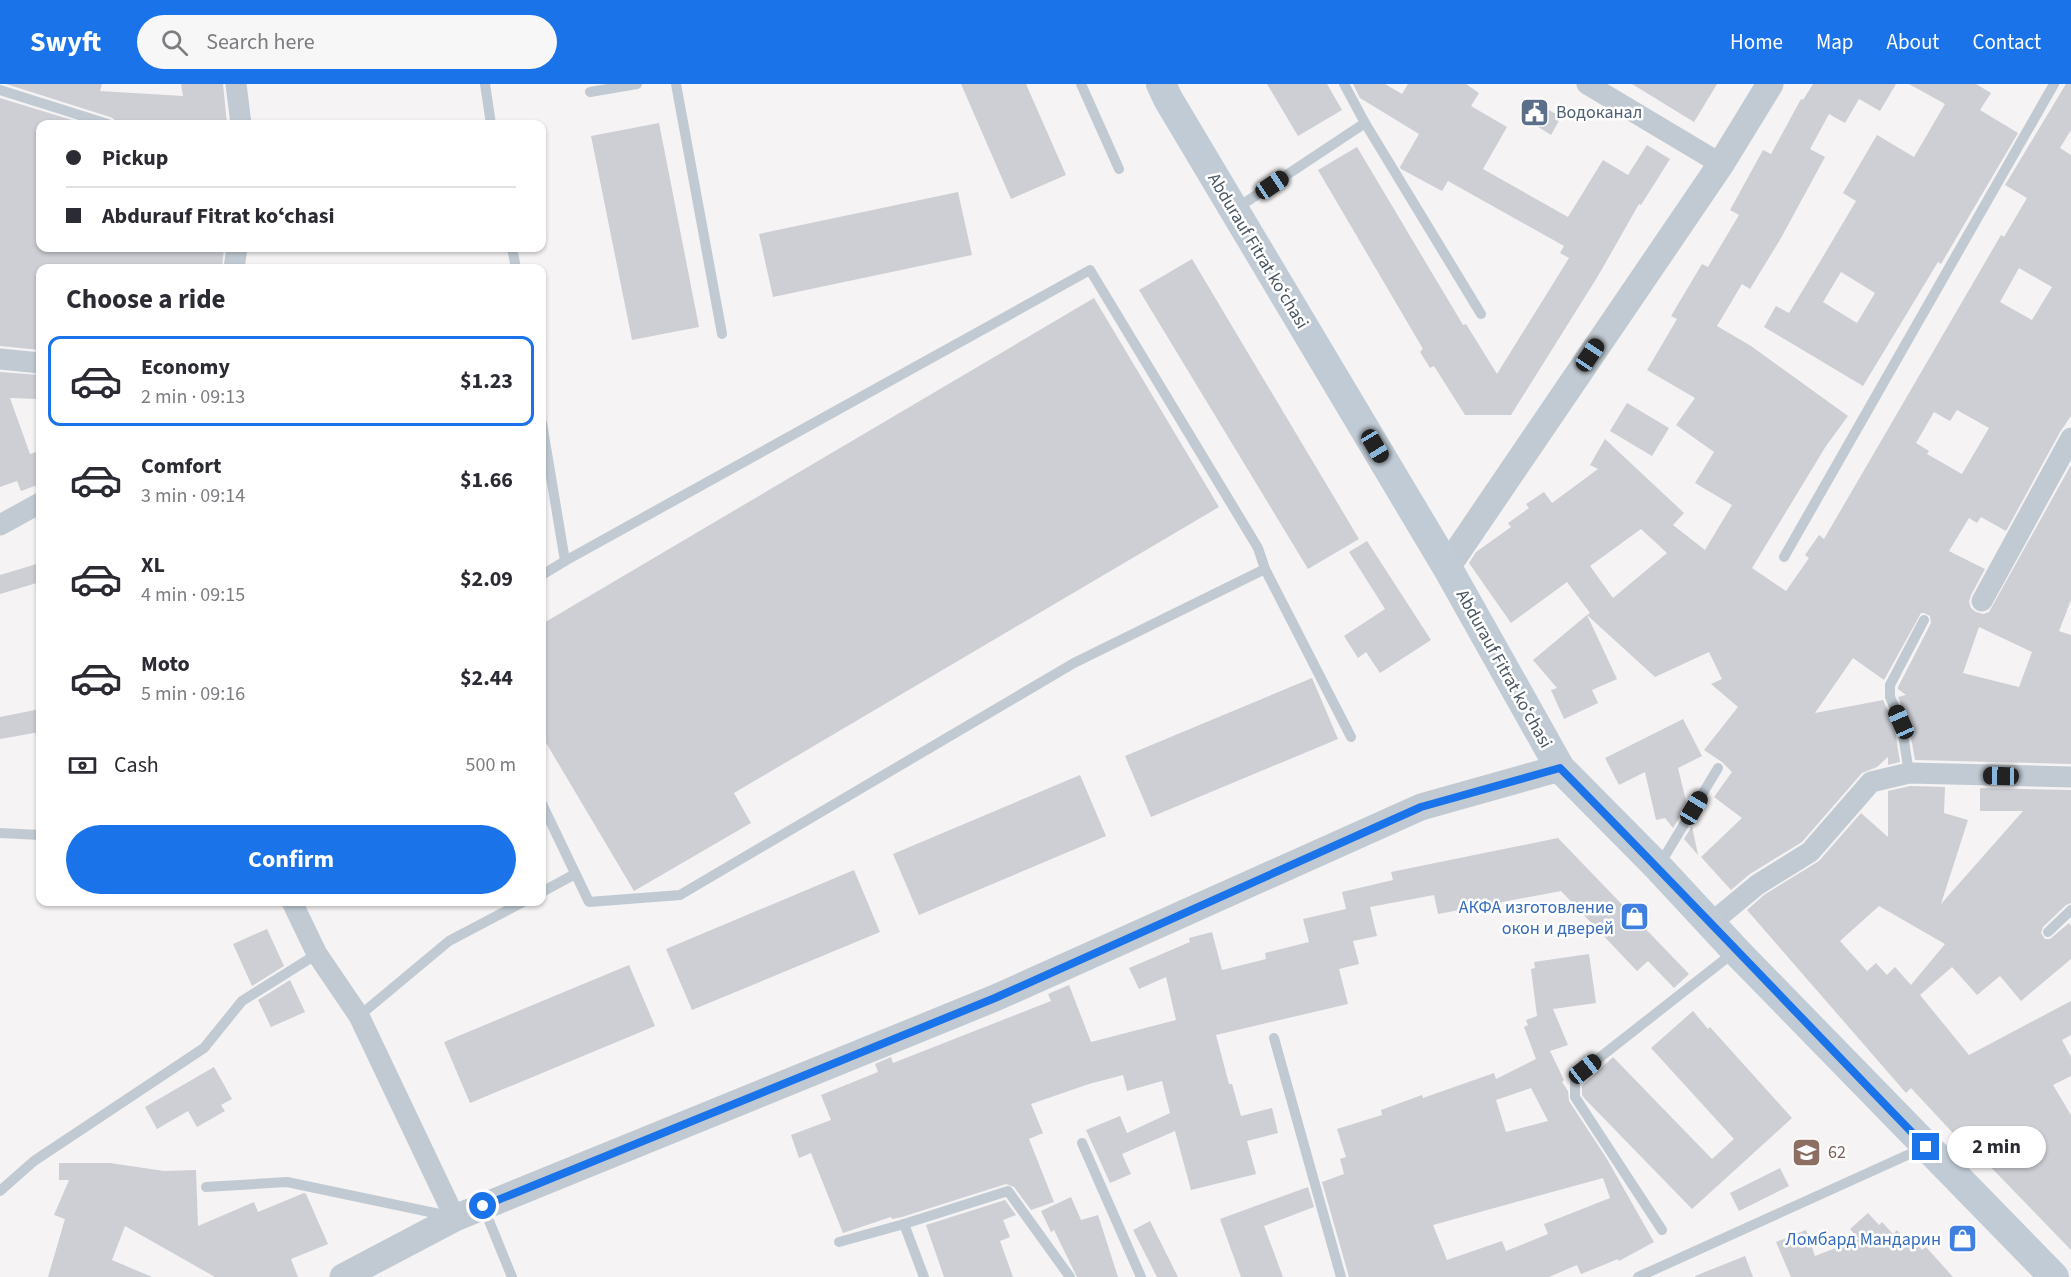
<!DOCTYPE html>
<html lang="en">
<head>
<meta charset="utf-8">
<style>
	:root { --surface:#fff; --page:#f7f7f7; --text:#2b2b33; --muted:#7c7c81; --line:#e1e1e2; --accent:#1a73e8 }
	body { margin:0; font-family:"Source Sans 3",sans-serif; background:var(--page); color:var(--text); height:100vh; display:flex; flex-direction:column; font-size:22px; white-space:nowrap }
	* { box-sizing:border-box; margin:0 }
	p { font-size:20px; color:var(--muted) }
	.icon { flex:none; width:33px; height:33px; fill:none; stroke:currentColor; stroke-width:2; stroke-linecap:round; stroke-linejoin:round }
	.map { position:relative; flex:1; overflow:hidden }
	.details { position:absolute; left:36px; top:180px; width:510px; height:642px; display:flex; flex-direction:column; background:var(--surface); border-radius:12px; box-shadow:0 2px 4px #0004 }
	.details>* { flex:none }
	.top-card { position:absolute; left:36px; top:36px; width:510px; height:132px; border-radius:12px; box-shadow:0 2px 4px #0004; display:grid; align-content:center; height:132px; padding:0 30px; background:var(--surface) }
	.end { position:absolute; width:27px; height:27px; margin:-14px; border:8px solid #1a73e8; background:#fff; box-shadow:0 0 0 3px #fff }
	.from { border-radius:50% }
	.bubble { position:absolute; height:42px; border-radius:21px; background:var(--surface); box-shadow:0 2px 4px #0004; font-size:20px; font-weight:700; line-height:42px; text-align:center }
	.car { position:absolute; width:18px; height:36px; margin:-18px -9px; border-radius:8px; box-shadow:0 0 4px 2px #0007; background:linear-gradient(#222 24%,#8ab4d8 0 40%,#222 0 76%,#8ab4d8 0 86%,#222 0) }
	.top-card b { display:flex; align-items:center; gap:21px; height:57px; font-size:22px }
	.top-card b+b { border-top:2px solid var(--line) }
	.top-card i { width:15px; height:15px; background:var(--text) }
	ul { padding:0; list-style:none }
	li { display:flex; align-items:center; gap:18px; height:90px; margin:0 12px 9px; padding:0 18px; border:3px solid transparent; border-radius:12px }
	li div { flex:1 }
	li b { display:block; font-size:22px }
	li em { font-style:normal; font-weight:700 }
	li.selected { border-color:var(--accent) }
	li>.icon { width:54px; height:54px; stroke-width:1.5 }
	h2 { padding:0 30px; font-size:27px; line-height:72px }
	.pay { display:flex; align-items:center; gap:15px; height:66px; padding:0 30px; font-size:22px }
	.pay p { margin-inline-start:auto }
	.action { display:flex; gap:12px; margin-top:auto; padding:12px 30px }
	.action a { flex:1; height:69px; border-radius:36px; background:var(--accent); color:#fff; font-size:24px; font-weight:700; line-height:69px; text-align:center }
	header { display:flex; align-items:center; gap:36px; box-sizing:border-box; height:84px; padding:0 30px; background:var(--accent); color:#fff }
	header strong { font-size:28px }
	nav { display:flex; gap:33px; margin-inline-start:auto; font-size:21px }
	.search { width:420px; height:54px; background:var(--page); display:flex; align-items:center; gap:15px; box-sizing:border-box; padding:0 21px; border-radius:33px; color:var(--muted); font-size:22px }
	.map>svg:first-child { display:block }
	.building { fill:#cdcfd5; fill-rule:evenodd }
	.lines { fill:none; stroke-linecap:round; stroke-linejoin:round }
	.service { stroke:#c1cad2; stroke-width:10 }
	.minor { stroke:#c1cad2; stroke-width:21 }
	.tertiary { stroke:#c1cad2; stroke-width:27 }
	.secondary { stroke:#c1cbd6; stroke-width:30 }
	.route { stroke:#1a73e8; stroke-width:8 }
	.labels { text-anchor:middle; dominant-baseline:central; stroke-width:5; stroke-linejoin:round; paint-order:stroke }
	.service-label { font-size:18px; fill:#4e5e75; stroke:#fff; text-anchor:start }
	.street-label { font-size:18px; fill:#4a5661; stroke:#fff }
	.shop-label { font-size:18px; fill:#366cbe; stroke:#fff; text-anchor:end }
	.education-label { font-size:18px; fill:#785e54; stroke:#fff; text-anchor:start }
</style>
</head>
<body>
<header>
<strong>Swyft</strong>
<div class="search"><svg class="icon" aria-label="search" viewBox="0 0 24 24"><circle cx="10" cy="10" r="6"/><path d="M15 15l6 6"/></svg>Search here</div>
<nav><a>Home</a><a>Map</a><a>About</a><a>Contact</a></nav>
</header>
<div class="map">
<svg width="2071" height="1193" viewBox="0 0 2071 1193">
	<rect width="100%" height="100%" fill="#f5f3f3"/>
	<!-- building -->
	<g class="building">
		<path d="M6,0h96l-2,7 83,5 -2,-12h42l4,40h-41l-1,-2 -37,-2 -1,4h-32l-1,-5 -4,-2z"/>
		<path d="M961,0h65l40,91 -55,24z"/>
		<path d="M1267,0h60l15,26 -44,26z"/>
		<path d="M1353,0h32l17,10 6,-10h58l13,9 -8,13 36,21 -24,42 85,48 35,-57 25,15 19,-30 23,14 -29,46 -2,-1 -41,72 -87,139h-46l-31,-49 -4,2 -10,-16 3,-3 -105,-179 39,-23 106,178 3,-1 31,50 72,-116 -9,-5 4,-7 -116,-65 -6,10 -41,-22 -1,-2 19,-33 -59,-36z"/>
		<path d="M1632,0h85l-23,38z"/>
		<path d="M1813,0h83l-16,27 -21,-12 -14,24 -16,-9 -19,35 15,8 -44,81 -31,51 -8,-5 -25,42 34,20 97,70 -22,30 -74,122 34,23 23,-33 -4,-3 14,-20 5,4 177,-304 3,2 23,-39 -22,-13 61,-101h5v46l-11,18 11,7v261l-11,16 -54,99 -25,-14 -4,6 -8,-5 -20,33 36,18 -14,26 -2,7 2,6 5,4 7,2 6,-2 82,-147v135l-12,31 12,4v129l-156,-4 -7,-39 -10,-24 8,-2 -8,-6v-2l33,-64 -1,-7 -6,-3h-3l-37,67 -31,-22 -38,55 68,-13 11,24 6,38 -12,3v-8l-11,10 -15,6 -60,69 -52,32 -19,16 -30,-33 41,-39 -28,-21 18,-25 -10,-10 -18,-12 34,-43 -27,-23 11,-5 -13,-27 -54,25 -68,-62 3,-2 -23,-31 -56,41 -42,-60 7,-11 35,-25 -3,-4 21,-15 -3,-4 18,-12 8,11 46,-34 -8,-4 15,-26 79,74 -11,12 32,25 27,-45 -37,-22 19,-31 -38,-27 19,-27 -48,-28 30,-51 -6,-3 31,-52 6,3 31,-52 -9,-5 33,-60 8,4 30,-55 2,1zM2019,184l33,19 -20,33 -32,-18zM1957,326l32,18 -27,46 -35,-20 2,-3 -13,-8 18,-31 16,9zM1641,445l26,24 -54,45 -23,-32zM1979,543l53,25 -13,35 -56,-14z"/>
		<path d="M1909,0h67l15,9 -11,17 38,23 -77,131 -3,-2 -75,124 -99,-59 12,-21 13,7 32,-53 35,-59 -13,-8 34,-58 37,22 31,-53zM1841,188l34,21 -18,30 -34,-21z"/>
		<path d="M0,14l85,26h-45v124h184l-2,20 -87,-2 -1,2h-94v82l-40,-4z"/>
		<path d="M1542,22l19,11 -10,18 -19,-12z"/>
		<path d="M659,39l40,204 -67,13 -41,-204z"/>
		<path d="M958,108l14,63 -199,42 -14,-63z"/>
		<path d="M1192,175l167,280 -51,30 -169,-279z"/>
		<path d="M1094,214l125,209 -485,286 17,30 -117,68 -92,-155v-112z"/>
		<path d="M0,288l40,3v24l-30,-1 20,56 10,-3v33l-19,7 -4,-10 -17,6z"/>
		<path d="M1627,319l42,25 -17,28 -42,-25z"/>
		<path d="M1367,457l64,99 -51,33 -14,-21 -8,6 -14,-22 41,-27 -36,-57z"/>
		<path d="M40,479v19l-40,12v-19z"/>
		<path d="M1587,531l30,64 -25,11 6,13 -34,16 -13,-29 6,-2 -24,-28z"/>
		<path d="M1312,594l26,61 -187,78 -26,-61z"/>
		<path d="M40,625v23l-40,7v-22z"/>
		<path d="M1683,635l19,37 -24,12 9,37 -14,23 -8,-10 -9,2 -11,-48 -26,13 -14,-27z"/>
		<path d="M1080,691l26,61 -187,79 -26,-61z"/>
		<path d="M1910,702l35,1 -1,26 24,7 -27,84 82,-93h-43v-23l91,2v113l-5,2 -23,22 -2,6 4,6h5l19,-16 2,3v33l-50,42 -21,-25 -23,19 -25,-28 -32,28 49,60 102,-54v34l-9,5 9,17v19l-18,9 18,30v135l-91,-94 -3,3 -66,-71 -5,5 -159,-183 17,-15 55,-34 42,-48 27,24v-46zM1879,822l66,38 -34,41 -16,-18 -8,8 -11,-12 -9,8 -27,-30z"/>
		<path d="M1692,742l6,29 -14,-16z"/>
		<path d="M1558,754l131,136 -15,14 -26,-27 -11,10 -76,-80 -123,23 -4,-19 -64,12 7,29 -24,5 6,23 -20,5 9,35 -132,31 13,49h3l9,32 31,-8 6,25 -31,8 9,33 -65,16 -16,-59 -53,23 9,20 -21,9 -24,-53 34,-14 7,17 43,-20 -8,-32 -35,10 -4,-16 -34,9 -58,20 12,29 -14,6 25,63 -23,8 -17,-23 -8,-3 -104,33 -10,2 -1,-2 -48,16 -32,-80 -12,5 -8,-23 40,-15 -10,-25 57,-23 -3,-8 16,-7 2,6 158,-62 -3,-7 21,-9 22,57 85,-22 -10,-43 -27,12 -10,-21 61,-26 -1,-4 23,-6 10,38 44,-11 -1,-6 44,-11 -6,-23 43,-10 -4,-17 51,-12 -2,-8z"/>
		<path d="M854,786l26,62 -188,78 -26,-61z"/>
		<path d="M267,845l17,37 -32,20 -19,-42z"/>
		<path d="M1589,870l7,49 -43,6 15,36 -18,6 14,29 -2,2 6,9 1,10 38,58 47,83 -35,19 -1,-2 -37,15 -4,-9 -28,12h-200l-27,-95 22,-8 -4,-15 6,-2 -9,-28 45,-14 -1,-5 41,-15 1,3 71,-25 2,6 40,-20 -12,-32 4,-2 -2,-5 11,-4 -6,-47 4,-1 -1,-6zM1531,1004l17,33 -42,11 -10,-32zM1603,1094l7,20 -66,26 4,10 -42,17 -4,-10 -55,19 -14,-35z"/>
		<path d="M629,881l26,61 -185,77 -26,-61z"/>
		<path d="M290,896l15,32 -34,15 -13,-27z"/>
		<path d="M1693,927l15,18 2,-2 82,91 -100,91 -107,-110 -3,-4v-9l31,-29 99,102 22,-20 -83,-91z"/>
		<path d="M214,983l18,32 -11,6 4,6 -28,16 -9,-16 -31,18 -12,-22z"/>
		<path d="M59,1079h51l54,8 32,-1 2,56 56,-24 4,10 46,-19 2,1 22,50 -37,15 7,18h-83l-90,-51 -13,34 40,17h-104l17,-58 -11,-4 15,-35h-10z"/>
		<path d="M1780,1084l9,18 -50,25 -9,-18z"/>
		<path d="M1308,1103l6,20 -50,19 19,51h-42l-21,-58z"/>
		<path d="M1071,1113l10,23 17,-5 20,62h-41l-23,-47 -3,2 -10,-21z"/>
		<path d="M1005,1116l11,15 -13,5 7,17 -10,4 13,36h-69l-18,-52z"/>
		<path d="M1868,1129l11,12 3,-3 11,12 4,-4 11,12 4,-4 10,12 4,-3 27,30h-162l-15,-35 30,-12 9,26 44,-17 -9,-10z"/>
		<path d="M1150,1137l28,56h-21l-24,-47z"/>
		<path d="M1745,1172l8,21h-58v-1z"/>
	</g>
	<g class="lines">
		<!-- service -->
		<g class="service">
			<path d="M485,0l6,40"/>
			<path d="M676,0l46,250"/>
			<path d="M1081,0l38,85"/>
			<path d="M1344,0l21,39 116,191"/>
			<path d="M0,6l108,34"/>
			<path d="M590,8l47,-8"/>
			<path d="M1237,124l128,-85"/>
			<path d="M512,164l4,20"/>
			<path d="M542,339l23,138 525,-291 168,278 7,21 86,168"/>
			<path d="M1784,473l270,-473"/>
			<path d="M542,491l23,-14"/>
			<path d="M1909,689l-8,-51 -11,-25v-12l34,-65"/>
			<path d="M542,720l47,98 91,-7 394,-232 191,-94"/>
			<path d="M0,749l40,2"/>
			<path d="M1660,780l58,-96"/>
			<path d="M542,808l33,-18"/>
			<path d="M2048,848l23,-22"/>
			<path d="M359,932l90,-75 74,-39"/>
			<path d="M1274,954l67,239"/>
			<path d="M1082,1059l59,134"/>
			<path d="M206,1103l81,-5 162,34"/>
			<path d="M0,1107l34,-30 170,-113 38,-47 75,-47"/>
			<path d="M483,1122l29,71"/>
			<path d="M1662,1146l-87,-133v-16l10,-12 148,-116"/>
			<path d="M839,1158l65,-18"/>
			<path d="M924,1193l-20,-53 104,-33 62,86"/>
			<path d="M1638,1193l285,-129"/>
		</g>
		<!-- minor -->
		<g class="minor">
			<path d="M236,0l5,40"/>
			<path d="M1587,0l134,80"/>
			<path d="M234,184l3,-20"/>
			<path d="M0,275l40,4"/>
			<path d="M0,441l40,-22"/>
			<path d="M1982,517l89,-163"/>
			<path d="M292,818l25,52 42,62 96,202"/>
			<path d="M1710,840l47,-39 53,-33 61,-70 38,-9 162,4"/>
		</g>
		<!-- tertiary -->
		<g class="tertiary">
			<path d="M1447,483l274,-403 49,-80"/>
			<path d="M343,1193l112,-59 540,-220 426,-191 139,-39"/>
		</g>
		<!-- secondary -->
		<path class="secondary" d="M1161,0l7,15 279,468 113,201 98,99 78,84 318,326"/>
	</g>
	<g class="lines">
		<!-- route -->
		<path class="route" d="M483,1122l512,-208 426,-191 139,-39c123,125 244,253 366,379"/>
	</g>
	<!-- icons -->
	<defs>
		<symbol id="civic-square" viewBox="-11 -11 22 22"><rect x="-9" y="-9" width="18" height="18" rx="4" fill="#5c6f8a" stroke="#fff"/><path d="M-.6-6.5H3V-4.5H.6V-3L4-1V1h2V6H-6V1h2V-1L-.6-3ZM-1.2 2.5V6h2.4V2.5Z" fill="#fff"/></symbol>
		<symbol id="shop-square" viewBox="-11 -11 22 22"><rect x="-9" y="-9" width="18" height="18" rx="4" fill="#3f7fe0" stroke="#fff"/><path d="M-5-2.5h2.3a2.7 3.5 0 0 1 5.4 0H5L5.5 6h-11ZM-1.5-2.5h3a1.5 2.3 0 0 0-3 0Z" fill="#fff"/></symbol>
		<symbol id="school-square" viewBox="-11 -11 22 22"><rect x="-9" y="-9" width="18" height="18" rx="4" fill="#8d6e63" stroke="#fff"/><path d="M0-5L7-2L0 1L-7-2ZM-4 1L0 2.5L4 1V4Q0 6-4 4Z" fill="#fff"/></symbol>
	</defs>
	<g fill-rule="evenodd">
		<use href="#civic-square" x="1518" y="12" width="33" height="33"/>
		<use href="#shop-square" x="1618" y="816" width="33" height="33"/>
		<use href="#school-square" x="1790" y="1052" width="33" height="33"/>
		<use href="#shop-square" x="1946" y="1138" width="33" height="33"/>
	</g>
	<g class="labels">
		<!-- service labels -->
		<g class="service-label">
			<text x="1556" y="28">Водоканал</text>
		</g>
		<!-- street labels -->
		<g class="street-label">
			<text transform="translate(1258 167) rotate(59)">Abdurauf Fitrat koʻchasi</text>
			<text transform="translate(1504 585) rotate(61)">Abdurauf Fitrat koʻchasi</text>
		</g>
		<!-- shop labels -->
		<g class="shop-label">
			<text x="1614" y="823">АКФА изготовление<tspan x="1614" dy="21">окон и дверей</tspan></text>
			<text x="1941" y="1155">Ломбард Мандарин</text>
		</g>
		<!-- education labels -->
		<g class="education-label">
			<text x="1828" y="1068">62</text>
		</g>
	</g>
</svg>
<i class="end from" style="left:483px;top:1122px"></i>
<i class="end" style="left:1926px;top:1063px"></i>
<div class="bubble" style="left:1947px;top:1042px;width:99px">2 min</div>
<i class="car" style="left:1272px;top:101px;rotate:56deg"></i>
<i class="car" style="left:1590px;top:271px;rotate:34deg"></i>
<i class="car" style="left:1375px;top:362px;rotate:149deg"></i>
<i class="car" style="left:1901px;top:638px;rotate:336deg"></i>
<i class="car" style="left:2001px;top:692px;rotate:271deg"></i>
<i class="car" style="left:1694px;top:724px;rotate:31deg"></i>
<i class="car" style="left:1585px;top:985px;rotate:52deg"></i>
<div class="top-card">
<b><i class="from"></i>Pickup</b>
<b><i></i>Abdurauf Fitrat koʻchasi</b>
</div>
<section class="details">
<h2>Choose a ride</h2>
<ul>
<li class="selected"><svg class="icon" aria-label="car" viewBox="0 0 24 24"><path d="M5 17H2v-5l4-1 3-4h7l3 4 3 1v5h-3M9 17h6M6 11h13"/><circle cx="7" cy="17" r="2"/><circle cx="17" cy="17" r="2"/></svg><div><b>Economy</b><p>2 min · 09:13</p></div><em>$1.23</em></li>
<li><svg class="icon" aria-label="car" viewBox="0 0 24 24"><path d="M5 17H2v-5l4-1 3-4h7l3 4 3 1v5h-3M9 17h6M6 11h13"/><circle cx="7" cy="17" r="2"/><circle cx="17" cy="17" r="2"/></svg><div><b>Comfort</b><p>3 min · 09:14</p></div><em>$1.66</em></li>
<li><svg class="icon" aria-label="car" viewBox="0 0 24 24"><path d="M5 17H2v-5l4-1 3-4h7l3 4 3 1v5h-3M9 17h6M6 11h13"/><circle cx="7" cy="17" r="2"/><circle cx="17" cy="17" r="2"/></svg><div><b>XL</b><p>4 min · 09:15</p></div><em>$2.09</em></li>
<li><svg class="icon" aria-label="car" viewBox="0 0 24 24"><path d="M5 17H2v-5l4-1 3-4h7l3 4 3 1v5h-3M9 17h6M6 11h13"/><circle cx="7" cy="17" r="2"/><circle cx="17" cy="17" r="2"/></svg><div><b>Moto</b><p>5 min · 09:16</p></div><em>$2.44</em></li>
</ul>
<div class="pay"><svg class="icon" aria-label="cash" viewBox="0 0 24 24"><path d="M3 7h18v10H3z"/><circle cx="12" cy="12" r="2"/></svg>Cash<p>500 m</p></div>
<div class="action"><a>Confirm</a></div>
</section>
</div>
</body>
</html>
